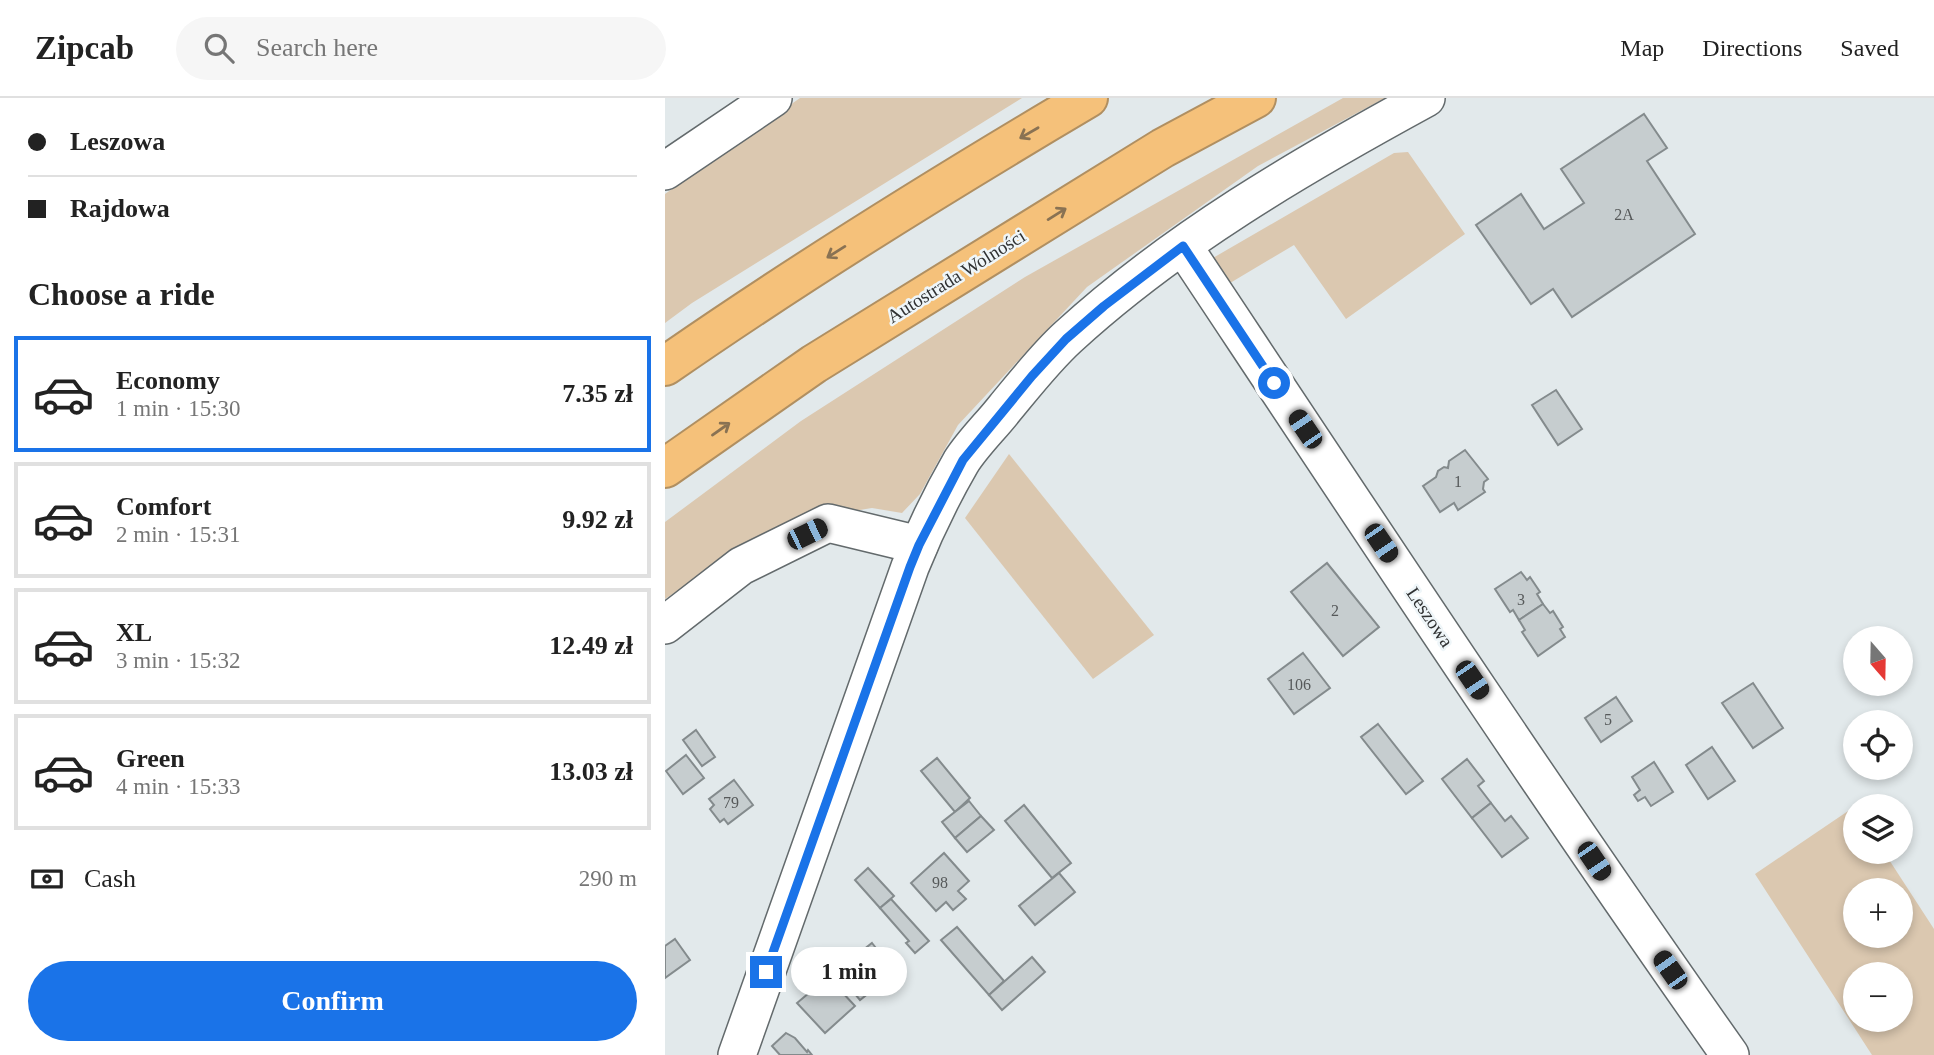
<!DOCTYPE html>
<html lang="en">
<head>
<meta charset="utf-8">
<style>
	:root { --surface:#fff; --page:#f6f6f6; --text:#222; --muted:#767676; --line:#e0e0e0; --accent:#1a73e8 }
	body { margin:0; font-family:Georgia,serif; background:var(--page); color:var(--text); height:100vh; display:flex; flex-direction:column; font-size:26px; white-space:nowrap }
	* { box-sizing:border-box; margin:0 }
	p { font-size:23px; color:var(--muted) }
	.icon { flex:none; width:38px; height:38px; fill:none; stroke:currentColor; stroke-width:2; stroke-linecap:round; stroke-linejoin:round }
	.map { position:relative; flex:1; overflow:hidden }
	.sheet { display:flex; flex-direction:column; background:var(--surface); width:665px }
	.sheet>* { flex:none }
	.top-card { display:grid; align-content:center; height:154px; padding:0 28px; background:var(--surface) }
	.needle { width:46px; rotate:160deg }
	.controls { position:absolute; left:1178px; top:528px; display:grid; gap:14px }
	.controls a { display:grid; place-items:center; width:70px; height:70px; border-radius:50%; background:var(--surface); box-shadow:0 4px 10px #0003; font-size:35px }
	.end { position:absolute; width:32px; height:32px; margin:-16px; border:9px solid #1a73e8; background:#fff; box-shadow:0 0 0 4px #fff }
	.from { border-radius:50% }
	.bubble { position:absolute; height:49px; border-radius:24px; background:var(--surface); box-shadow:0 4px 10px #0003; font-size:23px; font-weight:700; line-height:49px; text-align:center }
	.car { position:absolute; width:21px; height:42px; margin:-21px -10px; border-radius:9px; box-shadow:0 0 5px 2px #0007; background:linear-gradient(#222 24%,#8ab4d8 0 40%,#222 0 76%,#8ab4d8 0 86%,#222 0) }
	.top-card b { display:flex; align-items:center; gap:24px; height:66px; font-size:26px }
	.top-card b+b { border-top:2px solid var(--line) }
	.top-card i { width:18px; height:18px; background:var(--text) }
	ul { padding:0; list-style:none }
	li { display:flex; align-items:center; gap:21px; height:116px; margin:0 14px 10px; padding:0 14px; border:4px solid var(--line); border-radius:0px }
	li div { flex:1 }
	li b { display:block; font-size:26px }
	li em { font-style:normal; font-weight:700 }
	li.active { border-color:var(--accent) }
	li>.icon { width:63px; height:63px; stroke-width:1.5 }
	h2 { padding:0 28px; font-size:32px; line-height:84px }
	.pay { display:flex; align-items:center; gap:18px; height:77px; padding:0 28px; font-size:26px }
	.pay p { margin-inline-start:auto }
	.button { display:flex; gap:14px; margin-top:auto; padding:14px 28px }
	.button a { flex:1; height:80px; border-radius:42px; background:var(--accent); color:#fff; font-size:28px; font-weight:700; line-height:80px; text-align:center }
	header { display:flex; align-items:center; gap:42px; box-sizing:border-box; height:98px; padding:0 35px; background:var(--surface); border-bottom:2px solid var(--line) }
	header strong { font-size:33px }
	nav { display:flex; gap:38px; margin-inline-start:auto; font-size:24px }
	.search { width:490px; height:63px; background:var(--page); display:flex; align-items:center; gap:18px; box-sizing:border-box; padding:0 24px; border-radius:38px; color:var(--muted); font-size:26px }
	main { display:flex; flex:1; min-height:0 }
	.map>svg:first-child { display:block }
	.green { fill:#dbc8b0; fill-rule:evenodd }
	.building { fill:#c6cdcf; stroke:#848b8d; stroke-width:2 }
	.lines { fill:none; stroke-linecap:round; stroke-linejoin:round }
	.minor-casing { stroke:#636a6c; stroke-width:40 }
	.highway-casing { stroke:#b08f61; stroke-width:42 }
	.minor { stroke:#fff; stroke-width:37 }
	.highway { stroke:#f5c17a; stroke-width:38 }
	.oneway { stroke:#897253 }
	.route { stroke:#1a73e8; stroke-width:9 }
	.labels { text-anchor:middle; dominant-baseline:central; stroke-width:5; stroke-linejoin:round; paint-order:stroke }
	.number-label { font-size:16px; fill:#56595a }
	.street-label { font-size:19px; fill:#303233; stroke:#eff6f9 }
</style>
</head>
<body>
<header>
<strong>Zipcab</strong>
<div class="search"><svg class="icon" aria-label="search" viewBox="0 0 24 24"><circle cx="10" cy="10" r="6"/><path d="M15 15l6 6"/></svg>Search here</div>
<nav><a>Map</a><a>Directions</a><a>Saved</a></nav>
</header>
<main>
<section class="sheet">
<div class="top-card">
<b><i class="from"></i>Leszowa</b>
<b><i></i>Rajdowa</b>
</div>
<h2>Choose a ride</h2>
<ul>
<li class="active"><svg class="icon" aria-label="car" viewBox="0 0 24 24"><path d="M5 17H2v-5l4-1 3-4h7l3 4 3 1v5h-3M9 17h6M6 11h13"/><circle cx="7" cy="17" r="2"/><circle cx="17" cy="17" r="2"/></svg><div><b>Economy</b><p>1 min · 15:30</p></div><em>7.35 zł</em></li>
<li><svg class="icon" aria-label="car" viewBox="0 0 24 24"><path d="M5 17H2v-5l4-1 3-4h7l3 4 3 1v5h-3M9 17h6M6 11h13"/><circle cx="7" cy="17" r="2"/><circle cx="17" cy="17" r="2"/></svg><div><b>Comfort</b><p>2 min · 15:31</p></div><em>9.92 zł</em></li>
<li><svg class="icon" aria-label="car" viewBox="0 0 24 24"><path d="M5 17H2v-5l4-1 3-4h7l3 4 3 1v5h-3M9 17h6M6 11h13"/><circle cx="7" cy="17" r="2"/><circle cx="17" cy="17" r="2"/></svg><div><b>XL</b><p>3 min · 15:32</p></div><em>12.49 zł</em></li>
<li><svg class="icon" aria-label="car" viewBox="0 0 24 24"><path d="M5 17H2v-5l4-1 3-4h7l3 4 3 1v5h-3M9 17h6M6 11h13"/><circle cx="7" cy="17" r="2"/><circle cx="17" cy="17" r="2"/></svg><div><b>Green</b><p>4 min · 15:33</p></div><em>13.03 zł</em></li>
</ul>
<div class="pay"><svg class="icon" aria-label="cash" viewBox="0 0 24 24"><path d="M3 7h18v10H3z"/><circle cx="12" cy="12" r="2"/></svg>Cash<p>290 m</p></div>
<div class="button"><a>Confirm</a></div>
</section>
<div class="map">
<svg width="1269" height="957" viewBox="0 0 1269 957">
	<rect width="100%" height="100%" fill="#e2e9eb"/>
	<!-- green -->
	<g class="green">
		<path d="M135,0h222l-330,205 -27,20v-129z"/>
		<path d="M678,0h42l-127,68 -171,121 -129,138 -38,69 -18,19 -30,-5 -43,7 -60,16 -104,68v-77l136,-101 224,-144z"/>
		<path d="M743,54l57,82 -119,85 -52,-74 -74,44 -14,-27 188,-109z"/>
		<path d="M344,356l145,181 -61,44 -128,-161z"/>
		<path d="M1189,709l1,45h29l50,77v126h-62l-117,-181zM1190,793h46v45h-46zM1190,877h46v45h-46z"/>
	</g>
	<!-- building -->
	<g class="building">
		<path d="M979,16l23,34 -20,13 48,73 -123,83 -19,-28 -22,15 -55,-79 45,-31 23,35 40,-26 -23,-34z"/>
		<path d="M891,292l26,39 -24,16 -26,-40z"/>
		<path d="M800,352l23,29 -4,3 -1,7 2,3 -27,18 -4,-7 -14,9 -17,-26 13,-9 2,-6 6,-4 4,1 1,-7z"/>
		<path d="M662,465l52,64 -36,29 -52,-64z"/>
		<path d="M856,474l6,8 3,-3 10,15 -3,2 6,10 -24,16 -6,-10 -3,2 -15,-23z"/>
		<path d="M878,506l7,9 3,-2 10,16 -3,2 5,8 -27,19 -16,-24 3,-2 -6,-10z"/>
		<path d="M638,555l27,35 -36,26 -26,-35z"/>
		<path d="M1088,585l30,45 -30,20 -31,-45z"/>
		<path d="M951,599l16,24 -31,21 -16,-24z"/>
		<path d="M713,626l45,57 -17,13 -45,-57z"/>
		<path d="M31,632l19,27 -13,9 -19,-26z"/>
		<path d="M1047,649l23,34 -27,18 -22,-34z"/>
		<path d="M21,657l18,23 -21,16 -17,-23z"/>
		<path d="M272,660l33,40 -15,14 -34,-41z"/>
		<path d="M802,661l17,22 -6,5 13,17 -19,15 -30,-39z"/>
		<path d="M989,664l19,30 -22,14 -6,-9 -7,4 -4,-6 6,-5 -8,-13z"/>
		<path d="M69,682l19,25 -25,19 -4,-5 -4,3 -10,-13 4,-4 -5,-6z"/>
		<path d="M304,703l12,15 -26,22 -13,-16z"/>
		<path d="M826,705l14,18 6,-5 17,22 -26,19 -30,-39z"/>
		<path d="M359,707l47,58 -19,15 -47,-57z"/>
		<path d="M316,718l13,14 -27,22 -12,-14z"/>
		<path d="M279,755l25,28 -11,10 8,8 -13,11 -7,-8 -10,9 -25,-28z"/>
		<path d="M203,770l26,28 -14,12 -25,-28z"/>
		<path d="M394,775l16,19 -40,33 -16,-19z"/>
		<path d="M226,801l38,42 -14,12 -9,-10 3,-2 -29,-33z"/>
		<path d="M292,829l47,54 -15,14 -48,-55z"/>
		<path d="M10,841l15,21 -25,18v-32z"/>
		<path d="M207,845l23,29 -35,28 -24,-29 4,-3 -5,-7 9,-6 5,6z"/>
		<path d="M367,859l13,15 -43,38 -13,-15z"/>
		<path d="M163,879l27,29 -30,27 -28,-30z"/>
		<path d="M121,935l9,5 12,14 1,-2 4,5h-32l-8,-9z"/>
	</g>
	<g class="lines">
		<defs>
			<g id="minor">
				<path d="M0,73l108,-73"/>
				<path d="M518,148c180,271 359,543 547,809"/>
				<path d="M0,527l76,-59 87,-43 91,22"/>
				<path d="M72,957l173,-488c14,-35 32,-72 51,-105 12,-19 30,-36 44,-54 20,-24 40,-50 63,-71 106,-97 233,-171 358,-239"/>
			</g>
			<g id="highway">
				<path d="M0,268c137,-95 279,-183 423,-268"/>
				<path d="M0,370l149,-104 349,-216 93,-50"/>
			</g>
		</defs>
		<!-- minor casing -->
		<use href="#minor" class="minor-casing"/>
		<!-- highway casing -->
		<use href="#highway" class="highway-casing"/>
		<!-- minor -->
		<use href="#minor" class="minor"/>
		<!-- highway -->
		<use href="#highway" class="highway"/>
	</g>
	<!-- one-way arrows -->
	<defs><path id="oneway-shaft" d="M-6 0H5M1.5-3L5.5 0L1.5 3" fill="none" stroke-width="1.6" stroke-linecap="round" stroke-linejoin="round" transform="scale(1.75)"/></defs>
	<g class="oneway">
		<use href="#oneway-shaft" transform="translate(364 35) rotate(150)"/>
		<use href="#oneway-shaft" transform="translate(392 116) rotate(-32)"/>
		<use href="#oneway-shaft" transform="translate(171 154) rotate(148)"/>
		<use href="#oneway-shaft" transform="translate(56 331) rotate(-35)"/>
	</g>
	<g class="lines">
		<!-- route -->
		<path class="route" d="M101,874l144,-405 9,-22 44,-85 69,-84 34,-37 38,-33 79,-60 91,137"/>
	</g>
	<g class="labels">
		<!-- number labels -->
		<g class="number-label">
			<text x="959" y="116">2A</text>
			<text x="793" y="383">1</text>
			<text x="856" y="501">3</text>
			<text x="670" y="512">2</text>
			<text x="634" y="586">106</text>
			<text x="943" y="621">5</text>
			<text x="66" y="704">79</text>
			<text x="275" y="784">98</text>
		</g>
		<!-- street labels -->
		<g class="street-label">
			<text transform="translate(291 178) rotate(-32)">Autostrada Wolności</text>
			<text transform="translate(765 519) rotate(56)">Leszowa</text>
		</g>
	</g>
</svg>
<div class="controls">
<a><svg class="needle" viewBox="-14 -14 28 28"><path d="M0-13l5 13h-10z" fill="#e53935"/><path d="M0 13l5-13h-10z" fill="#767676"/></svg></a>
<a><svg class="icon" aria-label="locate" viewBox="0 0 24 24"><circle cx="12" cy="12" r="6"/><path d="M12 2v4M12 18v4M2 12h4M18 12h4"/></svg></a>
<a><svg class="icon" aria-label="layers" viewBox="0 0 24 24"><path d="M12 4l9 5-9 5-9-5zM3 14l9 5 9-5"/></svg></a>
<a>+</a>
<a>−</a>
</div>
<i class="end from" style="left:609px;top:285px"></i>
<i class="end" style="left:101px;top:874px"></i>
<div class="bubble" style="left:126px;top:849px;width:116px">1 min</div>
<i class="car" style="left:640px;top:331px;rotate:326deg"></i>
<i class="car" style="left:142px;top:436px;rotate:64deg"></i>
<i class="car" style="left:716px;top:445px;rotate:146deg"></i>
<i class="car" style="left:807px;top:582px;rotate:146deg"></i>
<i class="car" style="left:929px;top:763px;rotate:146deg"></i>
<i class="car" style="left:1005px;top:872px;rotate:325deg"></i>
</div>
</main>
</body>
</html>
